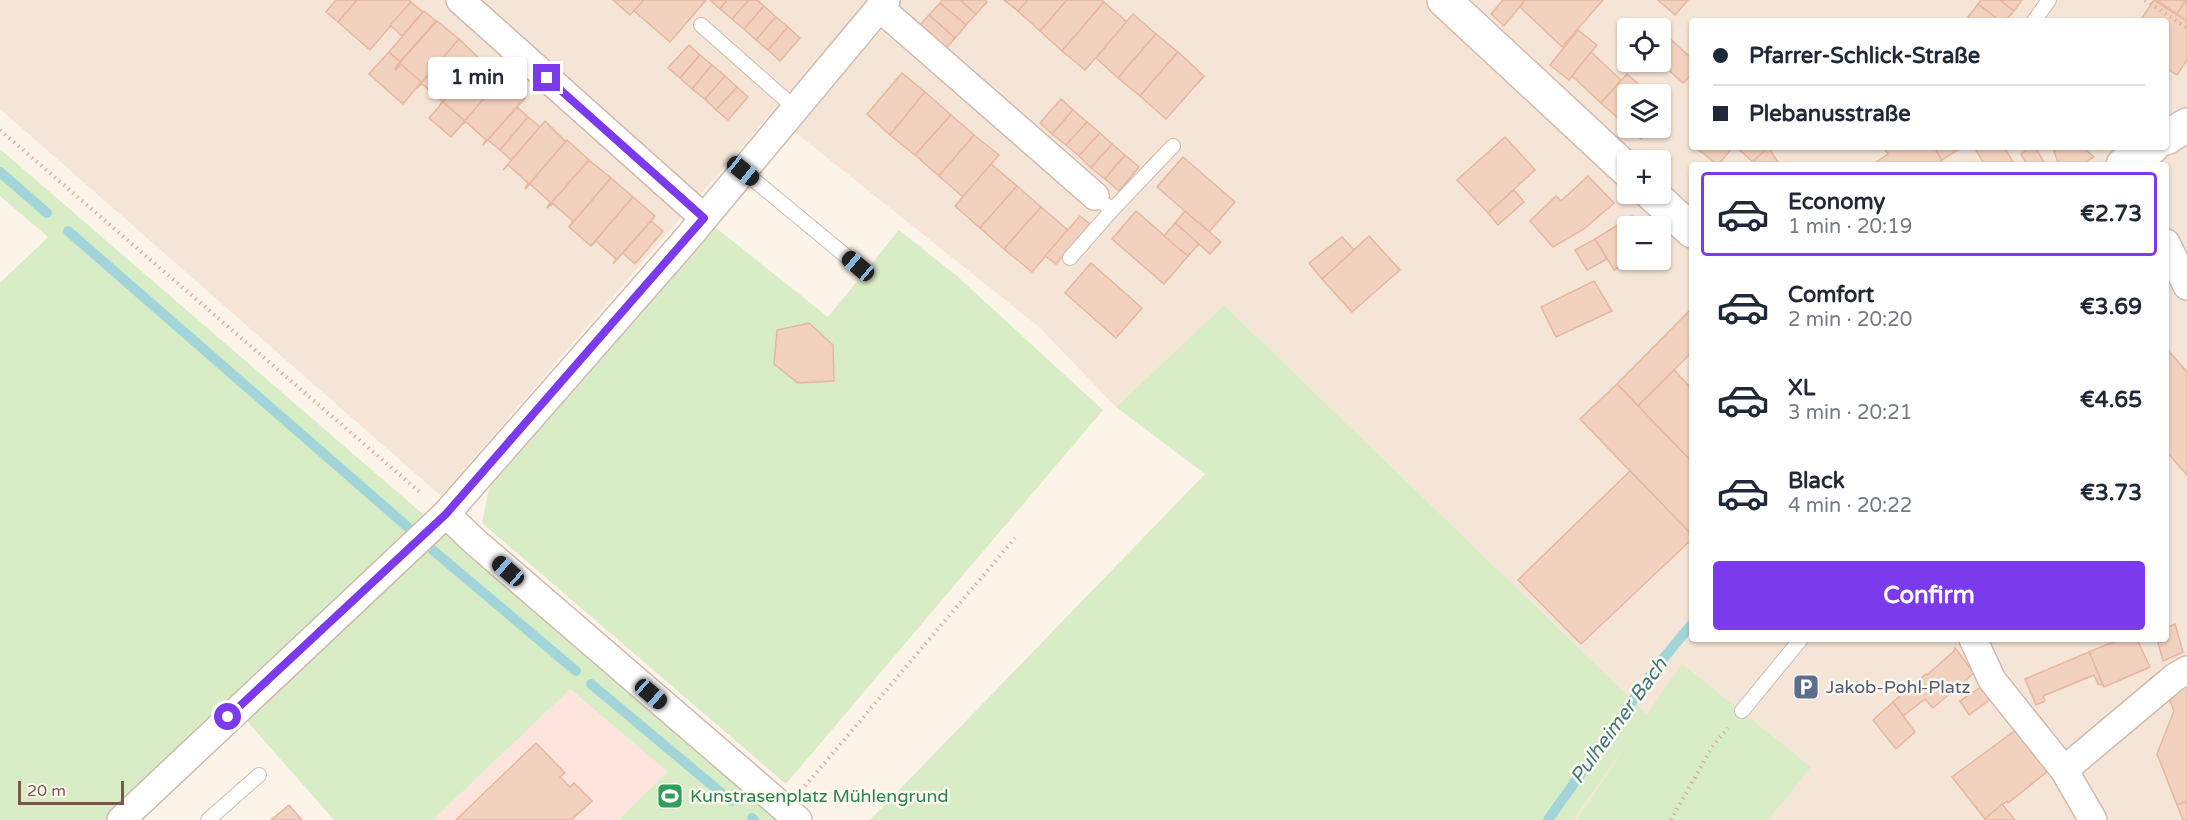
<!DOCTYPE html>
<html lang="en">
<head>
<meta charset="utf-8">
<style>
	:root { --surface:#fff; --page:#f6f6f7; --text:#1f2937; --muted:#747a83; --line:#e0e1e3; --accent:#7c3aed }
	body { margin:0; font-family:"Varela Round",sans-serif; background:var(--page); color:var(--text); height:100vh; display:flex; flex-direction:column; font-size:22px; white-space:nowrap }
	* { box-sizing:border-box; margin:0 }
	p { font-size:20px; color:var(--muted) }
	.icon { flex:none; width:33px; height:33px; fill:none; stroke:currentColor; stroke-width:2; stroke-linecap:round; stroke-linejoin:round }
	.map { position:relative; flex:1; overflow:hidden }
	.drawer { position:absolute; left:1689px; top:162px; width:480px; height:480px; display:flex; flex-direction:column; background:var(--surface); border-radius:6px; box-shadow:0 2px 4px #0004 }
	.drawer>* { flex:none }
	.top-card { position:absolute; left:1689px; top:18px; width:480px; height:132px; border-radius:6px; box-shadow:0 2px 4px #0004; display:grid; align-content:center; height:132px; padding:0 24px; background:var(--surface) }
	.controls { position:absolute; left:1617px; top:18px; display:grid; gap:12px }
	.controls a { display:grid; place-items:center; width:54px; height:54px; border-radius:6px; background:var(--surface); box-shadow:0 2px 4px #0004; font-size:30px }
	.scale { position:absolute; left:18px; bottom:15px; width:106px; box-sizing:border-box; padding-left:6px; border:3px solid #79584b; border-top:0; font-size:16px; line-height:21px; white-space:nowrap; color:#79584b; -webkit-text-stroke:4px #fff8f0; paint-order:stroke }
	.end { position:absolute; width:27px; height:27px; margin:-14px; border:8px solid #7c3aed; background:#fff; box-shadow:0 0 0 3px #fff }
	.from { border-radius:50% }
	.bubble { position:absolute; height:42px; border-radius:6px; background:var(--surface); box-shadow:0 2px 4px #0004; font-size:20px; font-weight:700; line-height:42px; text-align:center }
	.car { position:absolute; width:18px; height:36px; margin:-18px -9px; border-radius:8px; box-shadow:0 0 4px 2px #0007; background:linear-gradient(#222 24%,#8ab4d8 0 40%,#222 0 76%,#8ab4d8 0 86%,#222 0) }
	.top-card b { display:flex; align-items:center; gap:21px; height:57px; font-size:22px }
	.top-card b+b { border-top:2px solid var(--line) }
	.top-card i { width:15px; height:15px; background:var(--text) }
	ul { padding:10px 0 0; list-style:none }
	li { display:flex; align-items:center; gap:18px; height:84px; margin:0 12px 9px; padding:0 12px; border:3px solid transparent; border-radius:6px }
	li div { flex:1 }
	li b { display:block; font-size:22px }
	li em { font-style:normal; font-weight:700 }
	li.on { border-color:var(--accent) }
	li>.icon { width:54px; height:54px; stroke-width:1.5 }
	.primary-button { display:flex; gap:12px; margin-top:auto; padding:12px 24px }
	.primary-button a { flex:1; height:69px; border-radius:6px; background:var(--accent); color:#fff; font-size:24px; font-weight:700; line-height:69px; text-align:center }
	.map>svg:first-child { display:block }
	.residential { fill:#f5e5d7; fill-rule:evenodd }
	.commercial { fill:#fde4dc }
	.green { fill:#d8ecc6 }
	.lines { fill:none; stroke-linecap:round; stroke-linejoin:round }
	.stream { stroke:#a2d5da; stroke-width:10 }
	.building { fill:#f3d1bf; stroke:#e7b69f; stroke-width:1.5 }
	.lane-casing { stroke:#d0baad; stroke-width:16 }
	.street-casing { stroke:#d0baad; stroke-width:30 }
	.secondary-casing { stroke:#d6bcad; stroke-width:36 }
	.path { stroke:#d9b3a2; stroke-width:4; stroke-dasharray:1.5 4.5; stroke-linecap:butt }
	.lane { stroke:#fff; stroke-width:14 }
	.street { stroke:#fff; stroke-width:27 }
	.secondary { stroke:#fff; stroke-width:33 }
	.route { stroke:#7c3aed; stroke-width:8 }
	.labels { text-anchor:middle; dominant-baseline:central; stroke-width:5; stroke-linejoin:round; paint-order:stroke }
	.service-label { font-size:18px; fill:#4e5e75; stroke:#fff8f0; text-anchor:start }
	.leisure-label { font-size:18px; fill:#27864d; stroke:#fff8f0; text-anchor:start }
	.water-label { font-size:20px; font-style:italic; fill:#3d787e; stroke:#fff8f0 }
</style>
</head>
<body>
<div class="map">
<svg width="2187" height="820" viewBox="0 0 2187 820">
	<rect width="100%" height="100%" fill="#fdf4e9"/>
	<!-- residential -->
	<path class="residential" d="M0,0h2187v820h-614l74,-106 -423,-409 -108,102 -77,-80 -268,-214 -330,383 -441,-387zM1692,21h474v126h-474zM1628,28h32v34h-32zM1628,94h32v34h-32zM1628,160h32v34h-32zM1692,165h474v474h-474zM1628,226h32v34h-32z"/>
	<!-- commercial -->
	<path class="commercial" d="M570,689l98,83 -50,48h-185z"/>
	<!-- green -->
	<g class="green">
		<path d="M0,149l424,366 -318,305h-106v-537l48,-46 -48,-41z"/>
		<path d="M715,227l113,90 71,-87 59,47 145,133 -317,374 -304,-261 7,-35z"/>
		<path d="M1224,305l423,409 35,-50 129,103 -43,53h-191l49,-75 -53,75h-703l335,-346 -89,-67z"/>
		<path d="M444,533l333,287h-159l50,-48 -98,-83 -137,131h-99l-87,-99z"/>
	</g>
	<g class="lines">
		<!-- stream -->
		<g class="stream">
			<path d="M0,172l47,41"/>
			<path d="M68,231l342,298"/>
			<path d="M429,547l147,124"/>
			<path d="M591,684l140,117"/>
			<path d="M752,818l2,2"/>
			<path d="M1548,820l109,-154 35,-42"/>
		</g>
	</g>
	<!-- building -->
	<g class="building">
		<path d="M336,0h21l-19,22 -12,-10z"/>
		<path d="M357,0h52l2,2 -41,48 -32,-28z"/>
		<path d="M613,0h31l-14,15z"/>
		<path d="M644,0h62l-36,42 -36,-31z"/>
		<path d="M710,0h17l-7,9z"/>
		<path d="M727,0h22l-17,19 -12,-10z"/>
		<path d="M749,0h8l7,6 -20,23 -12,-10z"/>
		<path d="M942,0h18l16,14 -10,11 -26,-22z"/>
		<path d="M960,0h25l2,2 -11,12z"/>
		<path d="M1004,0h24l-10,11z"/>
		<path d="M1028,0h39l-27,31 -22,-20z"/>
		<path d="M1067,0h35l2,2 -42,49 -22,-20z"/>
		<path d="M1503,0h22l-21,26 -13,-12z"/>
		<path d="M1525,0h78l-41,47 -42,-40z"/>
		<path d="M1658,0h30l-13,15z"/>
		<path d="M1981,0h19l14,11 -9,10h-5l-22,-17z"/>
		<path d="M2000,0h22l-8,11z"/>
		<path d="M2154,0l33,21v39l-10,15 -11,-7v-47h-26z"/>
		<path d="M2157,0h29l-9,14z"/>
		<path d="M2186,0h1v21l-10,-7z"/>
		<path d="M411,2l12,10 -21,24 -12,-11z"/>
		<path d="M1104,2l23,20 -42,48 -23,-19z"/>
		<path d="M940,3l26,22 -11,13 -26,-23z"/>
		<path d="M1978,4l22,17h-28l-4,-4z"/>
		<path d="M764,6l12,11 -20,23 -12,-11z"/>
		<path d="M424,11l12,10 -36,41 -11,-10z"/>
		<path d="M1133,14l23,20 -38,44 -22,-20z"/>
		<path d="M929,15l26,23 -12,14 -27,-23z"/>
		<path d="M776,17l12,10 -20,23 -12,-10z"/>
		<path d="M437,21l22,18 -42,49 4,-6 -20,-18 -5,6 -1,-2z"/>
		<path d="M788,27l12,11 -20,23 -12,-11z"/>
		<path d="M1578,30l19,15 -28,35 -19,-15z"/>
		<path d="M1156,34l22,18 -38,44 -22,-18z"/>
		<path d="M1665,34l27,25v15l-9,9 -23,-21v-24z"/>
		<path d="M459,39l21,20 -41,48 3,-6 -20,-17 -5,4z"/>
		<path d="M689,45l11,10 -20,23 -12,-10z"/>
		<path d="M389,52l11,10 -5,6 1,2 5,-6 20,18 -18,22 -34,-30z"/>
		<path d="M1178,52l26,24 -38,43 -26,-23z"/>
		<path d="M1591,52l30,28 -20,23 -29,-27z"/>
		<path d="M700,55l12,10 -20,24 -12,-11z"/>
		<path d="M480,59l20,19h2l-37,43 -22,-19z"/>
		<path d="M712,65l13,11 -20,23 -13,-10z"/>
		<path d="M902,73l23,19 -35,43 -23,-21z"/>
		<path d="M1627,74l23,20h-22v33l-27,-24z"/>
		<path d="M725,76l12,11 -21,23 -11,-11z"/>
		<path d="M502,78l21,20h2l-42,47 3,-5 -20,-18 -5,3z"/>
		<path d="M737,87l11,10 -20,23 -12,-10z"/>
		<path d="M925,92l26,23 -36,40 -25,-20z"/>
		<path d="M1660,98l9,7 -9,11z"/>
		<path d="M1061,99l12,11 -21,24 -12,-11z"/>
		<path d="M443,102l22,19 -14,16 -22,-19z"/>
		<path d="M517,107l11,10 -28,33 -12,-10z"/>
		<path d="M1073,110l14,12 -21,23 -14,-11z"/>
		<path d="M951,115l23,20 -35,41 -24,-21z"/>
		<path d="M528,117l12,10 -29,33 -11,-10z"/>
		<path d="M545,121l20,20 2,-1 -42,49 3,-6 -20,-18 -5,5z"/>
		<path d="M1087,122l13,11 -21,23 -13,-11z"/>
		<path d="M1628,128h23l-10,11z"/>
		<path d="M1100,133l12,11 -21,24 -12,-12z"/>
		<path d="M974,135l25,20 -36,42 -24,-21z"/>
		<path d="M1505,137l30,33 -47,43 -31,-33z"/>
		<path d="M567,140l22,20 -42,48 3,-6 -20,-18 -5,5z"/>
		<path d="M1112,144l13,11 -20,24 -14,-11z"/>
		<path d="M1695,147h38l-15,18z"/>
		<path d="M1736,147h32l-15,15z"/>
		<path d="M1768,147l12,18h-30z"/>
		<path d="M1883,147h51l8,13 -7,5h-63l16,-11z"/>
		<path d="M1934,147h22l2,3 -16,10z"/>
		<path d="M1974,147h30l11,18h-30z"/>
		<path d="M2031,147h4l11,18h-19l-6,-11z"/>
		<path d="M2061,147h21l12,10 -13,8h-22l-5,-14z"/>
		<path d="M1125,155l14,12 -20,24 -14,-12z"/>
		<path d="M1183,157l52,45 -26,30 -52,-45z"/>
		<path d="M589,160l22,18 -42,49 4,-6 -20,-17 -6,4z"/>
		<path d="M991,164l26,22 -37,42 -25,-22z"/>
		<path d="M1588,176l26,27 -30,26 -31,18 -23,-26 26,-25 5,5z"/>
		<path d="M611,178l22,19 -42,49 -22,-19z"/>
		<path d="M1017,186l24,21 -37,42 -24,-21z"/>
		<path d="M1514,190l10,12 -26,23 -10,-12z"/>
		<path d="M633,197l22,19 -42,48 3,-5 -20,-18 -5,5z"/>
		<path d="M1041,207l27,23 -36,42 -28,-23z"/>
		<path d="M1136,211l52,45 -24,28 -52,-45z"/>
		<path d="M1185,211l36,31 -11,12 -35,-31z"/>
		<path d="M1080,216l10,8 -34,40 -11,-8z"/>
		<path d="M1632,216l7,10h-11v34h3l-17,10 -19,-31z"/>
		<path d="M651,221l12,10 -28,33 -12,-11z"/>
		<path d="M1175,223l24,21 -11,12 -24,-20z"/>
		<path d="M1369,236l31,34 -48,42 -30,-33z"/>
		<path d="M1342,237l12,13 -32,29 -13,-16z"/>
		<path d="M1595,239l12,20 -20,11 -12,-20z"/>
		<path d="M1091,263l51,45 -26,30 -51,-45z"/>
		<path d="M1594,281l18,30 -56,26 -15,-30z"/>
		<path d="M1692,308v44l-54,54 -21,-22z"/>
		<path d="M809,323l24,22 1,36 -36,2 -24,-19 3,-34z"/>
		<path d="M2166,348l21,24v103l-21,-24z"/>
		<path d="M1674,370l18,19v73l-54,-56z"/>
		<path d="M1617,384l75,78v73l-112,-116z"/>
		<path d="M1630,471l62,64v4l-111,105 -63,-64z"/>
		<path d="M2175,624l8,28 -20,9 -6,-22h9v-11z"/>
		<path d="M2120,639h17l13,28 -46,20 -15,-35z"/>
		<path d="M1955,648l19,25 -41,35 -8,-9 -22,17 -10,-14 33,-28 1,1 27,-24z"/>
		<path d="M2089,652l14,33 -5,-1 -4,-9 -51,21 2,5 -9,4 -11,-26z"/>
		<path d="M1984,685l8,13 -23,17 -9,-14z"/>
		<path d="M2187,686v115l-10,4 -20,-51 17,-43 -7,-18z"/>
		<path d="M1893,702l22,30 -19,17 -23,-29z"/>
		<path d="M2016,730l32,41 -40,32 -1,-2 -22,18 -33,-42z"/>
		<path d="M536,743l29,30 -5,4 10,10 4,-4 18,18 -21,19h-115z"/>
		<path d="M2187,801v19h-4l-6,-15z"/>
		<path d="M2002,804l13,16h-29l-1,-1z"/>
		<path d="M289,805l13,15h-31z"/>
	</g>
	<g class="lines">
		<defs>
			<g id="lane">
				<path d="M2034,21l15,-21"/>
				<path d="M701,25l95,84"/>
				<path d="M743,171l115,95"/>
				<path d="M1095,196l17,14 61,-64"/>
				<path d="M1070,258l42,-48"/>
				<path d="M1742,711l59,-72"/>
				<path d="M208,820l51,-45"/>
			</g>
			<g id="street">
				<path d="M460,0l244,218"/>
				<path d="M880,8l215,188"/>
				<path d="M2166,243l21,43"/>
				<path d="M446,514l27,26 325,280"/>
				<path d="M1973,639l19,41 72,90 29,50"/>
				<path d="M2064,770l111,-93 12,-7"/>
				<path d="M121,820l325,-306 239,-273 201,-241"/>
			</g>
			<g id="secondary">
				<path d="M1444,0l184,171"/>
				<path d="M2166,138l21,-13"/>
				<path d="M2123,165l29,-18"/>
				<path d="M1652,194l40,37"/>
			</g>
		</defs>
		<!-- lane casing -->
		<use href="#lane" class="lane-casing"/>
		<!-- street casing -->
		<use href="#street" class="street-casing"/>
		<!-- secondary casing -->
		<use href="#secondary" class="secondary-casing"/>
		<!-- path -->
		<g class="path">
			<path d="M2145,0l42,28"/>
			<path d="M0,130l422,364"/>
			<path d="M805,786l210,-248"/>
			<path d="M1671,820l41,-73 16,-19"/>
		</g>
		<!-- lane -->
		<use href="#lane" class="lane"/>
		<!-- street -->
		<use href="#street" class="street"/>
		<!-- secondary -->
		<use href="#secondary" class="secondary"/>
	</g>
	<g class="lines">
		<!-- route -->
		<path class="route" d="M228,717l218,-203 258,-296 -157,-140"/>
	</g>
	<!-- icons -->
	<defs>
		<symbol id="parking-square" viewBox="-11 -11 22 22"><rect x="-9" y="-9" width="18" height="18" rx="4" fill="#5c6f8a" stroke="#fff8f0"/><path d="M-3.5-5.5H1a3.5 3.5 0 0 1 0 7H-1V5.5H-3.5ZM-1-3.4V-.6H.8a1.4 1.4 0 0 0 0-2.8Z" fill="#fff"/></symbol>
		<symbol id="stadium-square" viewBox="-11 -11 22 22"><rect x="-9" y="-9" width="18" height="18" rx="4" fill="#2e9e5b" stroke="#fff8f0"/><path d="M0-5a6.5 5 0 1 0 0 10a6.5 5 0 1 0 0-10ZM-3.5-1.8h7v3.6h-7Z" fill="#fff"/></symbol>
	</defs>
	<g fill-rule="evenodd">
		<use href="#parking-square" x="1791" y="672" width="30" height="30"/>
		<use href="#stadium-square" x="655" y="781" width="30" height="30"/>
	</g>
	<g class="labels">
		<!-- service labels -->
		<g class="service-label">
			<text x="1826" y="687">Jakob-Pohl-Platz</text>
		</g>
		<!-- leisure labels -->
		<g class="leisure-label">
			<text x="690" y="796">Kunstrasenplatz Mühlengrund</text>
		</g>
		<!-- water labels -->
		<g class="water-label">
			<text transform="translate(1619 721) rotate(-54)">Pulheimer Bach</text>
		</g>
	</g>
</svg>
<div class="controls">
<a><svg class="icon" aria-label="locate" viewBox="0 0 24 24"><circle cx="12" cy="12" r="6"/><path d="M12 2v4M12 18v4M2 12h4M18 12h4"/></svg></a>
<a><svg class="icon" aria-label="layers" viewBox="0 0 24 24"><path d="M12 4l9 5-9 5-9-5zM3 14l9 5 9-5"/></svg></a>
<a>+</a>
<a>−</a>
</div>
<div class="scale">20 m</div>
<i class="end from" style="left:228px;top:717px"></i>
<i class="end" style="left:547px;top:78px"></i>
<div class="bubble" style="left:428px;top:57px;width:99px">1 min</div>
<i class="car" style="left:743px;top:171px;rotate:129deg"></i>
<i class="car" style="left:858px;top:266px;rotate:310deg"></i>
<i class="car" style="left:508px;top:571px;rotate:311deg"></i>
<i class="car" style="left:651px;top:694px;rotate:131deg"></i>
<div class="top-card">
<b><i class="from"></i>Pfarrer-Schlick-Straße</b>
<b><i></i>Plebanusstraße</b>
</div>
<section class="drawer">
<ul>
<li class="on"><svg class="icon" aria-label="car" viewBox="0 0 24 24"><path d="M5 17H2v-5l4-1 3-4h7l3 4 3 1v5h-3M9 17h6M6 11h13"/><circle cx="7" cy="17" r="2"/><circle cx="17" cy="17" r="2"/></svg><div><b>Economy</b><p>1 min · 20:19</p></div><em>€2.73</em></li>
<li><svg class="icon" aria-label="car" viewBox="0 0 24 24"><path d="M5 17H2v-5l4-1 3-4h7l3 4 3 1v5h-3M9 17h6M6 11h13"/><circle cx="7" cy="17" r="2"/><circle cx="17" cy="17" r="2"/></svg><div><b>Comfort</b><p>2 min · 20:20</p></div><em>€3.69</em></li>
<li><svg class="icon" aria-label="car" viewBox="0 0 24 24"><path d="M5 17H2v-5l4-1 3-4h7l3 4 3 1v5h-3M9 17h6M6 11h13"/><circle cx="7" cy="17" r="2"/><circle cx="17" cy="17" r="2"/></svg><div><b>XL</b><p>3 min · 20:21</p></div><em>€4.65</em></li>
<li><svg class="icon" aria-label="car" viewBox="0 0 24 24"><path d="M5 17H2v-5l4-1 3-4h7l3 4 3 1v5h-3M9 17h6M6 11h13"/><circle cx="7" cy="17" r="2"/><circle cx="17" cy="17" r="2"/></svg><div><b>Black</b><p>4 min · 20:22</p></div><em>€3.73</em></li>
</ul>
<div class="primary-button"><a>Confirm</a></div>
</section>
</div>
</body>
</html>
